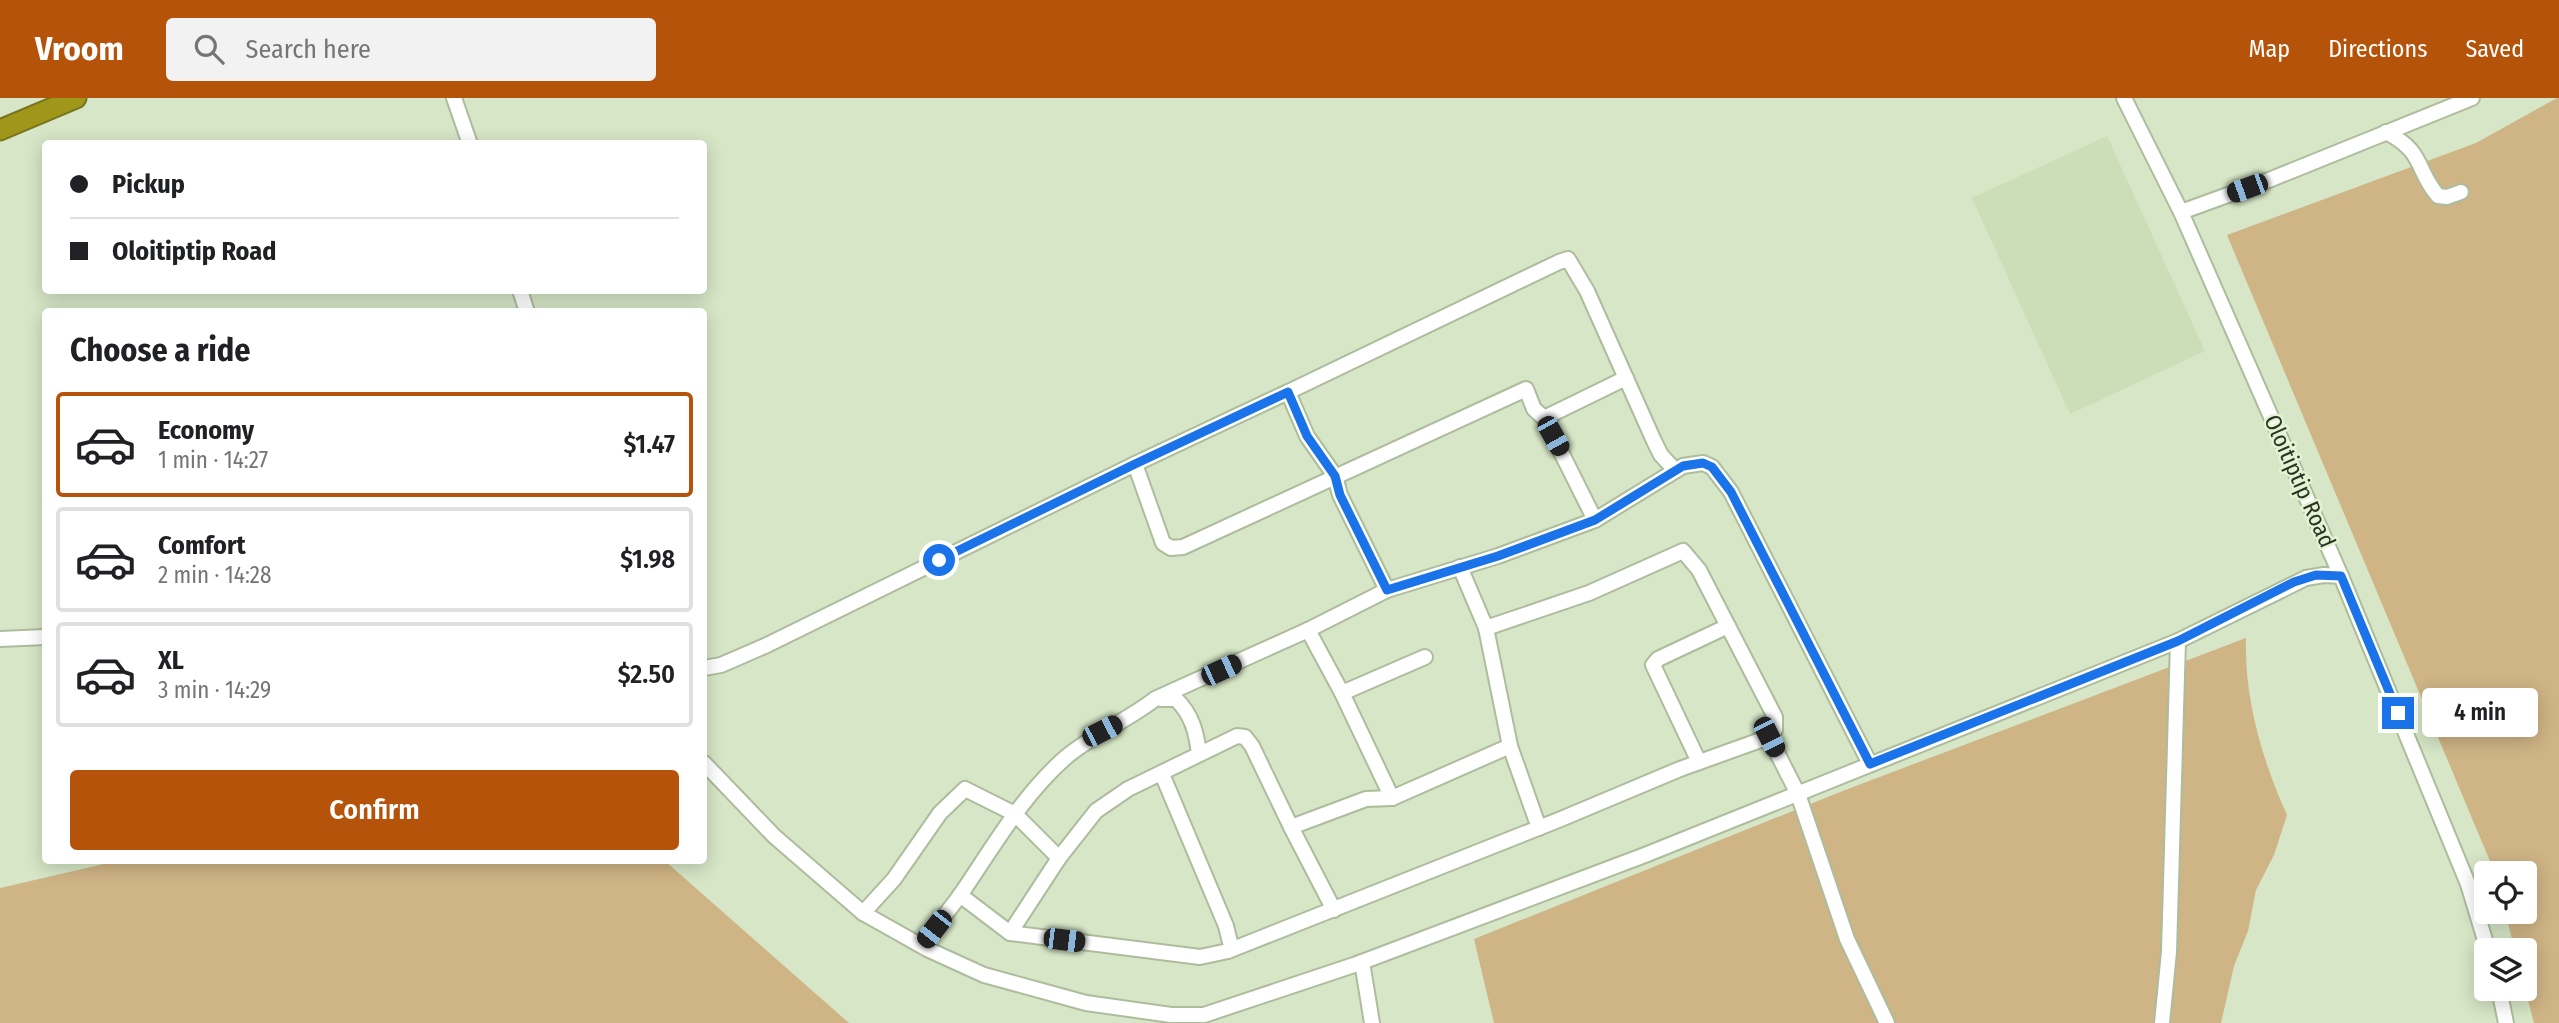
<!DOCTYPE html>
<html lang="en">
<head>
<meta charset="utf-8">
<style>
	:root { --surface:#fff; --page:#f2f2f2; --text:#202124; --muted:#757577; --line:#e0e0e0; --accent:#b45309 }
	body { margin:0; font-family:"Fira Sans Condensed",sans-serif; background:var(--page); color:var(--text); height:100vh; display:flex; flex-direction:column; font-size:26px; white-space:nowrap }
	* { box-sizing:border-box; margin:0 }
	p { font-size:23px; color:var(--muted) }
	.icon { flex:none; width:38px; height:38px; fill:none; stroke:currentColor; stroke-width:2; stroke-linecap:round; stroke-linejoin:round }
	.map { position:relative; flex:1; overflow:hidden }
	.sheet { position:absolute; left:42px; top:210px; width:665px; height:556px; display:flex; flex-direction:column; background:var(--surface); border-radius:7px; box-shadow:0 4px 18px #0003 }
	.sheet>* { flex:none }
	.banner { position:absolute; left:42px; top:42px; width:665px; height:154px; border-radius:7px; box-shadow:0 4px 18px #0003; display:grid; align-content:center; height:154px; padding:0 28px; background:var(--surface) }
	.controls { position:absolute; left:2474px; top:763px; display:grid; gap:14px }
	.controls a { display:grid; place-items:center; width:63px; height:63px; border-radius:7px; background:var(--surface); box-shadow:0 4px 18px #0003; font-size:35px }
	.end { position:absolute; width:32px; height:32px; margin:-16px; border:9px solid #1a73e8; background:#fff; box-shadow:0 0 0 4px #fff }
	.from { border-radius:50% }
	.bubble { position:absolute; height:49px; border-radius:7px; background:var(--surface); box-shadow:0 4px 18px #0003; font-size:23px; font-weight:600; line-height:49px; text-align:center }
	.car { position:absolute; width:21px; height:42px; margin:-21px -10px; border-radius:9px; box-shadow:0 0 5px 2px #0007; background:linear-gradient(#222 24%,#8ab4d8 0 40%,#222 0 76%,#8ab4d8 0 86%,#222 0) }
	.banner b { display:flex; align-items:center; gap:24px; height:66px; font-size:26px }
	.banner b+b { border-top:2px solid var(--line) }
	.banner i { width:18px; height:18px; background:var(--text) }
	ul { padding:0; list-style:none }
	li { display:flex; align-items:center; gap:21px; height:105px; margin:0 14px 10px; padding:0 14px; border:4px solid var(--line); border-radius:7px }
	li div { flex:1 }
	li b { display:block; font-size:26px }
	li em { font-style:normal; font-weight:600 }
	li.on { border-color:var(--accent) }
	li>.icon { width:63px; height:63px; stroke-width:1.5 }
	h2 { padding:0 28px; font-size:32px; line-height:84px }
	.primary-button { display:flex; gap:14px; margin-top:auto; padding:14px 28px }
	.primary-button a { flex:1; height:80px; border-radius:7px; background:var(--accent); color:#fff; font-size:28px; font-weight:600; line-height:80px; text-align:center }
	header { display:flex; align-items:center; gap:42px; box-sizing:border-box; height:98px; padding:0 35px; background:var(--accent); color:#fff }
	header strong { font-size:33px }
	nav { display:flex; gap:38px; margin-inline-start:auto; font-size:24px }
	.search { width:490px; height:63px; background:var(--page); display:flex; align-items:center; gap:18px; box-sizing:border-box; padding:0 24px; border-radius:7px; color:var(--muted); font-size:26px }
	.map>svg:first-child { display:block }
	.built { fill:#cbdeb7 }
	.green { fill:#cfb485 }
	.lines { fill:none; stroke-linecap:round; stroke-linejoin:round }
	.minor-casing { stroke:#adbc9d; stroke-width:18 }
	.highway-casing { stroke:#77731e; stroke-width:23 }
	.minor { stroke:#fff; stroke-width:14 }
	.highway { stroke:#a0961a; stroke-width:19 }
	.route { stroke:#1a73e8; stroke-width:9 }
	.labels { text-anchor:middle; dominant-baseline:central; stroke-width:5; stroke-linejoin:round; paint-order:stroke }
	.street-label { font-size:23px; fill:#2c3225; stroke:#e3f4d3 }
</style>
</head>
<body>
<header>
<strong>Vroom</strong>
<div class="search"><svg class="icon" aria-label="search" viewBox="0 0 24 24"><circle cx="10" cy="10" r="6"/><path d="M15 15l6 6"/></svg>Search here</div>
<nav><a>Map</a><a>Directions</a><a>Saved</a></nav>
</header>
<div class="map">
<svg width="2559" height="925" viewBox="0 0 2559 925">
	<rect width="100%" height="100%" fill="#d6e6c6"/>
	<!-- built -->
	<path class="built" d="M2107,38l98,215 -135,63 -98,-216z"/>
	<!-- green -->
	<g class="green">
		<path d="M2557,0h2v925h-25l-9,-34v-39h-10l-10,-38h20v-39h-30l-268,-638 249,-92z"/>
		<path d="M2246,540c-2,60 16,122 41,177l-13,40 -18,35 -8,41 -14,35 -13,57h-727l-20,-84 366,-147z"/>
		<path d="M117,763h548l184,162h-849v-135z"/>
	</g>
	<g class="lines">
		<defs>
			<g id="minor">
				<path d="M454,0l16,46"/>
				<path d="M2124,0l57,114 160,364 127,308 20,66"/>
				<path d="M2386,34c39,20 29,37 52,64l9,1 14,-5"/>
				<path d="M2181,114l88,-32 203,-82"/>
				<path d="M520,192l7,22"/>
				<path d="M1544,320l82,-40"/>
				<path d="M1135,366l28,79 8,5 12,-1 343,-158 8,20 10,9 51,102"/>
				<path d="M1460,469l26,61"/>
				<path d="M1387,492l-47,-95 -5,-19 -28,-40 -19,-44 271,-130 9,-3 19,32 67,150 7,14 13,14"/>
				<path d="M1308,532l34,63 50,105"/>
				<path d="M0,541l46,-2"/>
				<path d="M704,570l17,-3 46,-20 368,-181 153,-72"/>
				<path d="M1342,595l83,-36"/>
				<path d="M1161,601h15c16,16 20,32 23,54"/>
				<path d="M1699,664l-46,-97 5,-6 70,-33"/>
				<path d="M704,665l70,73 89,77 64,36 57,26 102,28 85,12h33l150,-50 291,-110 533,-214 128,-63 18,-3 17,1"/>
				<path d="M1291,729l43,83"/>
				<path d="M1539,730l-29,-82 -24,-118 103,-35 94,-42 16,19 76,147v13l-6,7 29,57 49,145 40,84"/>
				<path d="M960,797l50,38 190,24 28,-6 3,-5 -5,-20 -64,-152"/>
				<path d="M863,815l31,-34 46,-66 25,-24 50,25 44,44"/>
				<path d="M1010,835l49,-75 37,-47 32,-22 109,-53 8,1 7,9 39,81 75,-28 26,-1 118,-52"/>
				<path d="M921,847c13,-17 27,-33 40,-51 32,-47 61,-98 104,-136 28,-24 62,-37 90,-59l153,-69 79,-40 111,-34 97,-36 88,-54 20,-3 9,4 19,25 139,272"/>
				<path d="M1228,853l333,-132 119,-50 89,-32"/>
				<path d="M1362,864l10,61"/>
				<path d="M2499,891l7,34"/>
				<path d="M2162,925l7,-71 9,-311"/>
			</g>
			<path id="highway" d="M0,32l76,-32"/>
		</defs>
		<!-- minor casing -->
		<use href="#minor" class="minor-casing"/>
		<!-- highway casing -->
		<use href="#highway" class="highway-casing"/>
		<!-- minor -->
		<use href="#minor" class="minor"/>
		<!-- highway -->
		<use href="#highway" class="highway"/>
	</g>
	<g class="lines">
		<!-- route -->
		<path class="route" d="M939,462l196,-96 153,-72 19,44 28,40 5,19 47,95 111,-34 97,-36 88,-54 20,-3 9,4 19,25 139,272 308,-123 116,-59 22,-7 25,1 57,137"/>
	</g>
	<g class="labels">
		<!-- street labels -->
		<g class="street-label">
			<text transform="translate(2300 383) rotate(66)">Oloitiptip Road</text>
		</g>
	</g>
</svg>
<div class="controls">
<a><svg class="icon" aria-label="locate" viewBox="0 0 24 24"><circle cx="12" cy="12" r="6"/><path d="M12 2v4M12 18v4M2 12h4M18 12h4"/></svg></a>
<a><svg class="icon" aria-label="layers" viewBox="0 0 24 24"><path d="M12 4l9 5-9 5-9-5zM3 14l9 5 9-5"/></svg></a>
</div>
<i class="end from" style="left:939px;top:462px"></i>
<i class="end" style="left:2398px;top:615px"></i>
<div class="bubble" style="left:2422px;top:590px;width:116px">4 min</div>
<i class="car" style="left:2247px;top:90px;rotate:250deg"></i>
<i class="car" style="left:1553px;top:338px;rotate:151deg"></i>
<i class="car" style="left:1221px;top:572px;rotate:65deg"></i>
<i class="car" style="left:1102px;top:633px;rotate:63deg"></i>
<i class="car" style="left:1769px;top:639px;rotate:153deg"></i>
<i class="car" style="left:934px;top:831px;rotate:218deg"></i>
<i class="car" style="left:1064px;top:842px;rotate:97deg"></i>
<div class="banner">
<b><i class="from"></i>Pickup</b>
<b><i></i>Oloitiptip Road</b>
</div>
<section class="sheet">
<h2>Choose a ride</h2>
<ul>
<li class="on"><svg class="icon" aria-label="car" viewBox="0 0 24 24"><path d="M5 17H2v-5l4-1 3-4h7l3 4 3 1v5h-3M9 17h6M6 11h13"/><circle cx="7" cy="17" r="2"/><circle cx="17" cy="17" r="2"/></svg><div><b>Economy</b><p>1 min · 14:27</p></div><em>$1.47</em></li>
<li><svg class="icon" aria-label="car" viewBox="0 0 24 24"><path d="M5 17H2v-5l4-1 3-4h7l3 4 3 1v5h-3M9 17h6M6 11h13"/><circle cx="7" cy="17" r="2"/><circle cx="17" cy="17" r="2"/></svg><div><b>Comfort</b><p>2 min · 14:28</p></div><em>$1.98</em></li>
<li><svg class="icon" aria-label="car" viewBox="0 0 24 24"><path d="M5 17H2v-5l4-1 3-4h7l3 4 3 1v5h-3M9 17h6M6 11h13"/><circle cx="7" cy="17" r="2"/><circle cx="17" cy="17" r="2"/></svg><div><b>XL</b><p>3 min · 14:29</p></div><em>$2.50</em></li>
</ul>
<div class="primary-button"><a>Confirm</a></div>
</section>
</div>
</body>
</html>
